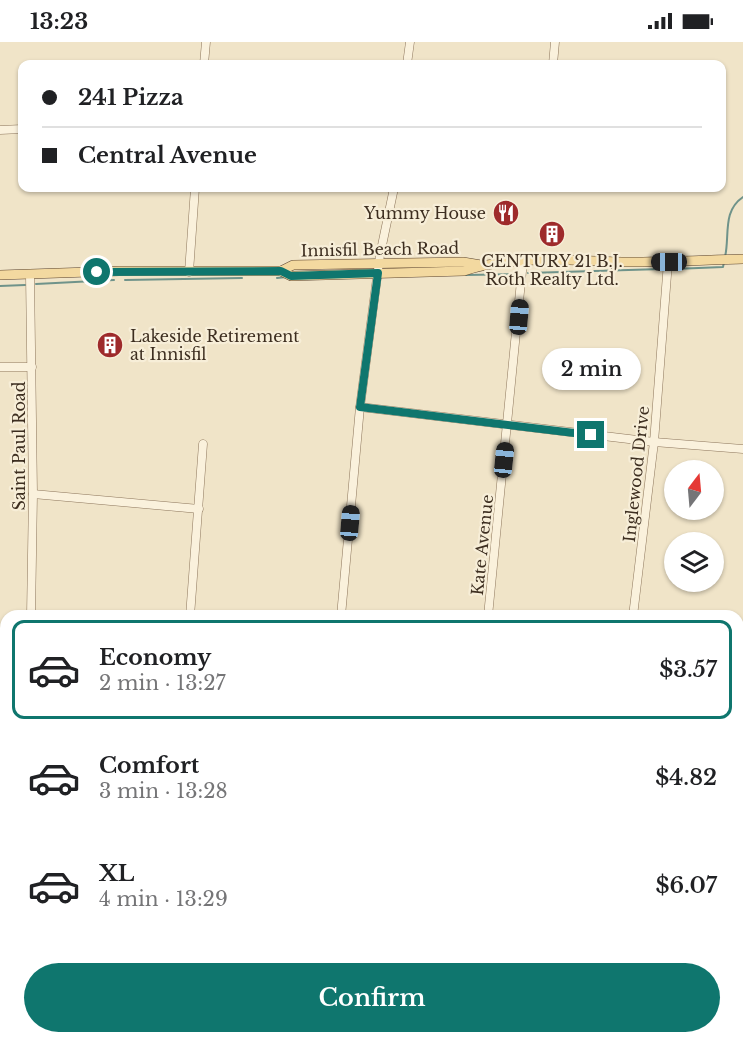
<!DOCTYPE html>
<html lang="en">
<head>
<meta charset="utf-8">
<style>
	:root { --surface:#fff; --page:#f6f6f6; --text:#202124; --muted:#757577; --line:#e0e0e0; --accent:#0f766e }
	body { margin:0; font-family:"Libre Baskerville",serif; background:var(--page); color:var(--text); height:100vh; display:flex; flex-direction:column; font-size:22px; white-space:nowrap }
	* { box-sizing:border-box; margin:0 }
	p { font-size:20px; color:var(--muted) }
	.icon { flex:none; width:33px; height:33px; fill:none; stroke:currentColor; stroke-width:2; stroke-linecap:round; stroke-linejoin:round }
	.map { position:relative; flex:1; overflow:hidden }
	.drawer { position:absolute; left:0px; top:568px; width:744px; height:434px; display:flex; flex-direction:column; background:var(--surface); border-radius:18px 18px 0 0; box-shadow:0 2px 4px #0004 }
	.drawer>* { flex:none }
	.hud { position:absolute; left:18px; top:18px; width:708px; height:132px; border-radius:12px; box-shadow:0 2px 4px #0004; display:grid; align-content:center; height:132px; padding:0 24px; background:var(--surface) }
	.needle { width:39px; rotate:16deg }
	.controls { position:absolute; left:664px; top:418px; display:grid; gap:12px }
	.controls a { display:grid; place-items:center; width:60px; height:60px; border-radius:50%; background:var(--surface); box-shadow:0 2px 4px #0004; font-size:30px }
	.end { position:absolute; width:27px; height:27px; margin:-14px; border:8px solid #0f766e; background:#fff; box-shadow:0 0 0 3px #fff }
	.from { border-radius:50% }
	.bubble { position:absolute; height:42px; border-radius:21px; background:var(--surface); box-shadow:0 2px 4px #0004; font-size:20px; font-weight:600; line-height:42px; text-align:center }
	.car { position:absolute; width:18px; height:36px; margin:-18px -9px; border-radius:8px; box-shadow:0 0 4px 2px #0007; background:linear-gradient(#222 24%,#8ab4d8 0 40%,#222 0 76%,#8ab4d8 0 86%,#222 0) }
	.hud b { display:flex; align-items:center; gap:21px; height:57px; font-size:22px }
	.hud b+b { border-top:2px solid var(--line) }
	.hud i { width:15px; height:15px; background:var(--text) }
	ul { padding:10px 0 0; list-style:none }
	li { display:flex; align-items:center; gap:18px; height:99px; margin:0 12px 9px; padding:0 12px; border:3px solid transparent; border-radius:12px }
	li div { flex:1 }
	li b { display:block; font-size:22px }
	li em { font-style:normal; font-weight:600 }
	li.selected { border-color:var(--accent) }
	li>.icon { width:54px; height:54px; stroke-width:1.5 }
	.primary-button { display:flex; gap:12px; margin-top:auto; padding:12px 24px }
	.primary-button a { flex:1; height:69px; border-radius:36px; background:var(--accent); color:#fff; font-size:24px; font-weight:600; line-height:69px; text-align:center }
	.status { display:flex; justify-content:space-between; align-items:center; height:42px; padding:0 30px; background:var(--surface); direction:ltr }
	.status svg { height:16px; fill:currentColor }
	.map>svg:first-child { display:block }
	.water { fill:url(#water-waves); stroke:#6f938a; stroke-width:1.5 }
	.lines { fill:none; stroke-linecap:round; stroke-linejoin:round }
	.stream { stroke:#6f938a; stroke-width:2 }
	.minor-casing { stroke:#8d765c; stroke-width:9 }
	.major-casing { stroke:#5b4430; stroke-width:10 }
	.minor { stroke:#faf1dc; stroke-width:8 }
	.major { stroke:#f3d9a0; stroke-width:9 }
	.route { stroke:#0f766e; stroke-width:8 }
	.labels { text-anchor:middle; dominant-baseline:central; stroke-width:4.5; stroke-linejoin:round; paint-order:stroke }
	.poi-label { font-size:16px; fill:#3d2e20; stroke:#f7eed8; text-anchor:end }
	.street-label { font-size:16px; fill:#3d2e20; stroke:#f7eed8 }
</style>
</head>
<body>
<div class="status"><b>13:23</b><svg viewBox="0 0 49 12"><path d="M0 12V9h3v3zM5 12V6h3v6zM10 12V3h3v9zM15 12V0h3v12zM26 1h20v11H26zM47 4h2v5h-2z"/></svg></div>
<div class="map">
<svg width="743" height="1001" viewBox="0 0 743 1001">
	<defs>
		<pattern id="water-waves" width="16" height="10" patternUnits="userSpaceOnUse" patternTransform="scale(1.5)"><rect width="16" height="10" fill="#a9c4bc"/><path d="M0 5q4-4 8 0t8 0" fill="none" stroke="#8ba098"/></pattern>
	</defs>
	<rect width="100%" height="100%" fill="#f0e4c8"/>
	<!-- water -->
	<path class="water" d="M743,823v178h-206l2,-5h199v-170z"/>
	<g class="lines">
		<!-- stream -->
		<g class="stream">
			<path d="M725,215c5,-21 -3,-46 18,-60"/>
			<path d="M674,227l49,-2 1,-5"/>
			<path d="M528,231l134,-4"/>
			<path d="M466,233l51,-1"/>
			<path d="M277,236l9,-1"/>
			<path d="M125,238l117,-2"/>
			<path d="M36,242l78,-4"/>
			<path d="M0,244l25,-1"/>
		</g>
		<defs>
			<g id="minor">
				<path d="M204,22l2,-22"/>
				<path d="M407,22l3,-22"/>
				<path d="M553,22l2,-22"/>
				<path d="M0,88l22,-1"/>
				<path d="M189,230l6,-84"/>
				<path d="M30,233l3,219 -2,122"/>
				<path d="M0,325h32"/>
				<path d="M360,365l294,35 89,7"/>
				<path d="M33,452l166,15"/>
				<path d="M190,574l13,-172"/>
				<path d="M341,574l19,-209 20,-152 14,-67"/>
				<path d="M488,574l35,-355"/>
				<path d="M633,574l21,-174 14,-180"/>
				<path d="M738,742l5,-3"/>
				<path d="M0,878l6,-17"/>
				<path d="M0,991h6"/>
				<path d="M213,996v5"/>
				<path d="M392,996l15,5"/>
				<path d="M295,1001l1,-5"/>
				<path d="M483,1001l2,-5"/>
			</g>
			<g id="major">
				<path d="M281,229l10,5 173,-5c51,-17 110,-10 164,-9 39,0 77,-2 115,-3"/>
				<path d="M0,233l119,-4h162l12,-6 170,-3 18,3"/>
			</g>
		</defs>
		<!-- minor casing -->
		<use href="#minor" class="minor-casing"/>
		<!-- major casing -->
		<use href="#major" class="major-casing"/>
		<!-- minor -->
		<use href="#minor" class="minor"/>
		<!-- major -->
		<use href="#major" class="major"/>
	</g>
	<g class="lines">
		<!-- route -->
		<path class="route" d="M97,230l184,-1 10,5 87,-3 -18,134 231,28"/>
	</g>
	<!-- icons -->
	<defs>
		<symbol id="restaurant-disc" viewBox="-11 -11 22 22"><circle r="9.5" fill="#9e2a2b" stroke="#f7eed8"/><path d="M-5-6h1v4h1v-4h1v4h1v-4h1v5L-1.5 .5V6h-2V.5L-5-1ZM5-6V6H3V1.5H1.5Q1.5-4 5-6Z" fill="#fff"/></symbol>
		<symbol id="building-disc" viewBox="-11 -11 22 22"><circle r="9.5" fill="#9e2a2b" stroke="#f7eed8"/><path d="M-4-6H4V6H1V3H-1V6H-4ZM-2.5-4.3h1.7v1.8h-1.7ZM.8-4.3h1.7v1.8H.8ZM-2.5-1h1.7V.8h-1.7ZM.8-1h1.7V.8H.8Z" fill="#fff"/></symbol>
	</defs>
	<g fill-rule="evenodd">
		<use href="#restaurant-disc" x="491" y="156" width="30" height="30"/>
		<use href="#building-disc" x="537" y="177" width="30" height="30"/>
		<use href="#building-disc" x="95" y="288" width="30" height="30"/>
	</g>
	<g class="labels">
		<!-- poi labels -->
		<g class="poi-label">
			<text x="486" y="171">Yummy House</text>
			<text x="552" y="219" text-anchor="middle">CENTURY 21 B.J.<tspan x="552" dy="18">Roth Realty Ltd.</tspan></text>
			<text x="130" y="294" text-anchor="start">Lakeside Retirement<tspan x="130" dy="18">at Innisfil</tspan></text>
		</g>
		<!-- street labels -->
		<g class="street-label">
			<text transform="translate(380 207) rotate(-1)">Innisfil Beach Road</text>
			<text transform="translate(19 404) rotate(-90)">Saint Paul Road</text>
			<text transform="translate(636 432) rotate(-84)">Inglewood Drive</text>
			<text transform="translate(482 503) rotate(-84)">Kate Avenue</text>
		</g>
	</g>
</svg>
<div class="controls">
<a><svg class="needle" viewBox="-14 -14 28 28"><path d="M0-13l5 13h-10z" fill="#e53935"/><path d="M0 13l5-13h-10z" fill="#757577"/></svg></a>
<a><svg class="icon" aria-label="layers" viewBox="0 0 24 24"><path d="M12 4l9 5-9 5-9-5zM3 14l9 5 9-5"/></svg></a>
</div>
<i class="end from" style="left:97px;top:230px"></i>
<i class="end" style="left:591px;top:393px"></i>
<div class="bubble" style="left:542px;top:306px;width:99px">2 min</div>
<i class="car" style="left:669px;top:220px;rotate:270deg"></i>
<i class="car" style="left:519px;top:275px;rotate:5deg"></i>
<i class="car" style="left:504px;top:418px;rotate:6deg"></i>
<i class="car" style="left:350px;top:481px;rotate:5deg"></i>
<div class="hud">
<b><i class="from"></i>241 Pizza</b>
<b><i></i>Central Avenue</b>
</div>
<section class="drawer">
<ul>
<li class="selected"><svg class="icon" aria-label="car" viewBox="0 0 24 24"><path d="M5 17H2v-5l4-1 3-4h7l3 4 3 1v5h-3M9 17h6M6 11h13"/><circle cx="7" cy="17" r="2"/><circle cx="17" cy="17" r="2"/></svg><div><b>Economy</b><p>2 min · 13:27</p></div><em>$3.57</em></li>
<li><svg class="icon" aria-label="car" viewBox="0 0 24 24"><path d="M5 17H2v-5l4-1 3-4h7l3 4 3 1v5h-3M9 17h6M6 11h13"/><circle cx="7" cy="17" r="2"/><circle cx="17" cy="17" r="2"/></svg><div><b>Comfort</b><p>3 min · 13:28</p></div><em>$4.82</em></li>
<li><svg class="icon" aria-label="car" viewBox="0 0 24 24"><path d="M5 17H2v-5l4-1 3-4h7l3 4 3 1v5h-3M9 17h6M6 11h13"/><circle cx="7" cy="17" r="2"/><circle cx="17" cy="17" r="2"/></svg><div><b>XL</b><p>4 min · 13:29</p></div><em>$6.07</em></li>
</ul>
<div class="primary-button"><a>Confirm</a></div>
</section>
</div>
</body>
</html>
